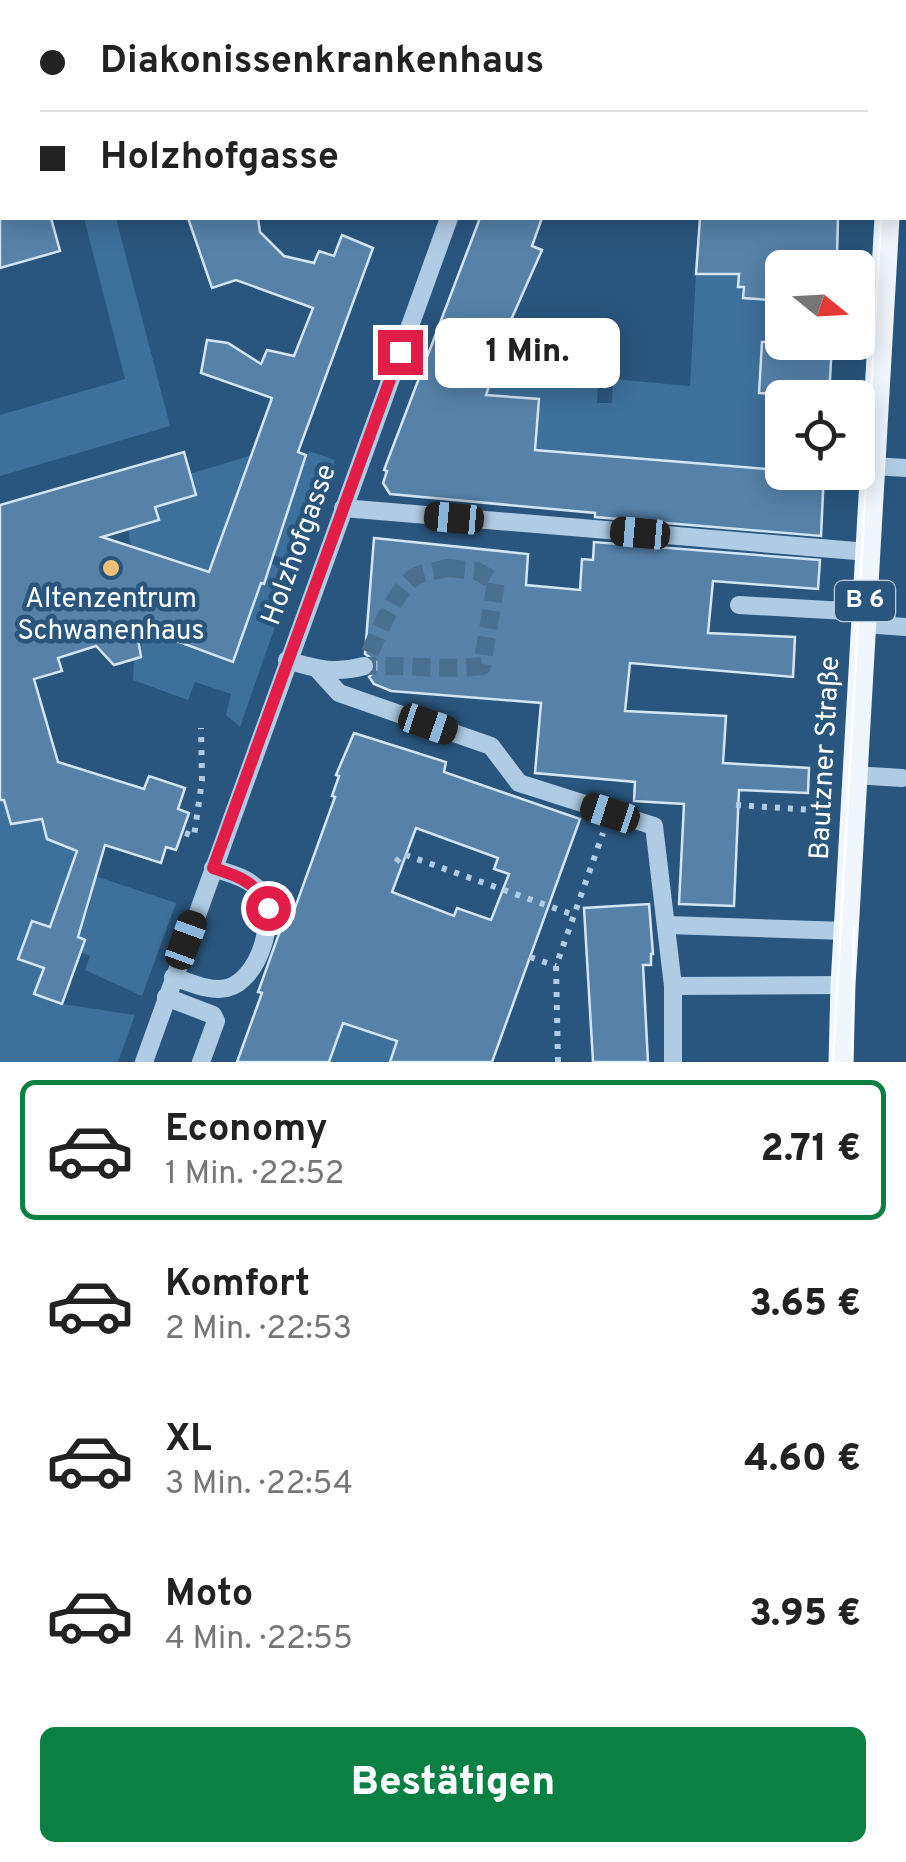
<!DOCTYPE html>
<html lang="de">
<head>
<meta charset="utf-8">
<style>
	:root { --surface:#fff; --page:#f2f2f2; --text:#222; --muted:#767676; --line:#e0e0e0; --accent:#0b8043 }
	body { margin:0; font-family:Overpass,sans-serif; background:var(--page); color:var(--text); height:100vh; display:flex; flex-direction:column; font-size:38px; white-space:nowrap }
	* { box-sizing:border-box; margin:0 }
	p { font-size:32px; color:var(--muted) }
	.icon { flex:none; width:55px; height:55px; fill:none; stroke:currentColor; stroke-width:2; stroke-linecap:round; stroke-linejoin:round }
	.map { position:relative; height:1062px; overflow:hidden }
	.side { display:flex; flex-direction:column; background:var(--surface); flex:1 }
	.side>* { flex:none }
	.top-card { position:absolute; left:0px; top:0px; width:908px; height:220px; box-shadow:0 5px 25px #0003; display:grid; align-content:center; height:220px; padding:0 40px; background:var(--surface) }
	.needle { width:65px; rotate:108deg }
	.controls { position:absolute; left:765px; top:250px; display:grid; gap:20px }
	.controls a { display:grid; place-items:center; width:110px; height:110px; border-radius:15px; background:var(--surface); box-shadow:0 5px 25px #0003; font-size:50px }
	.end { position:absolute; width:45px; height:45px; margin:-22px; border:12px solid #e11d48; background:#fff; box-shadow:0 0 0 5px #fff }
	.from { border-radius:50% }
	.bubble { position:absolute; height:70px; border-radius:15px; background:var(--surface); box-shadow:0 5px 25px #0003; font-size:32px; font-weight:800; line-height:70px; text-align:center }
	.car { position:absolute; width:30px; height:60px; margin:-30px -15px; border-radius:12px; box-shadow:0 0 8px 2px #0007; background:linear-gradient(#222 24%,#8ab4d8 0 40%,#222 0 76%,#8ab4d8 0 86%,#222 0) }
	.top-card b { display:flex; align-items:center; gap:35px; height:95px; font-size:38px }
	.top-card b+b { border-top:2px solid var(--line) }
	.top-card i { width:25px; height:25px; background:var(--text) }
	ul { padding:18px 0 0; list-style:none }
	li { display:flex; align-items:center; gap:30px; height:140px; margin:0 20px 15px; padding:0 20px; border:5px solid transparent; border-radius:15px }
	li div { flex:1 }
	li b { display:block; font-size:38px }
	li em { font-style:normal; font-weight:800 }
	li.current { border-color:var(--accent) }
	li>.icon { width:90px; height:90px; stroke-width:1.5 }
	.cta { display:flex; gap:20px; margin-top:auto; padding:20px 40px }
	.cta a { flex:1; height:115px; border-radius:15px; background:var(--accent); color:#fff; font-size:40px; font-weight:800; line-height:115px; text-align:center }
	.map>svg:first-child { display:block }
	.green { fill:#3d709b }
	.building { fill:#5682a9; stroke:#d2e5f4; stroke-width:2.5; fill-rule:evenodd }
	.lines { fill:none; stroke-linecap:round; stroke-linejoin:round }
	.minor-tunnel { stroke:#496f91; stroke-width:18; stroke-dasharray:18 9; stroke-linecap:butt }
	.path { stroke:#b0cce5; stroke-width:6; stroke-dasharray:5 8; stroke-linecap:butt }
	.minor { stroke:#b0cce5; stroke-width:18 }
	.major { stroke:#eff6fd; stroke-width:25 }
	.tram { stroke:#fff; stroke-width:2.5 }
	.route { stroke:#e11d48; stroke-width:12 }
	.poi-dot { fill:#ecbf77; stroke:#29567e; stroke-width:4 }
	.labels { text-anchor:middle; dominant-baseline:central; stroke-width:9; stroke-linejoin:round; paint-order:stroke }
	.shield { fill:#29567e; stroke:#bfccd8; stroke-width:2.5 }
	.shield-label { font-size:25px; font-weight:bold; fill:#fff }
	.street-label { font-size:28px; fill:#fff; stroke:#29567e }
	.poi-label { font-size:28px; fill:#fff; stroke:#29567e }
</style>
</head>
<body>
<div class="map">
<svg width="906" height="1062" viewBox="0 0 906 1062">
	<rect width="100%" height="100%" fill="#29567e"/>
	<!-- green -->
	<g class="green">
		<path d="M84,218h32l54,208 -170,50v-61l125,-36z"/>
		<path d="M696,274h43l4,24 17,1 15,-5v19l7,1v14l-3,1 -1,10h-11l-5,3 -3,50 31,2v3l-8,1 3,86 -250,-34 -78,-35 80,5 2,-20 -54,-1 28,-78 35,18 52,2 -3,62h15l1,-24 77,7z"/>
		<path d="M309,451l26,9 -38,103 -24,-8z"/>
		<path d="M252,455l-3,5 -50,139 -68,-52 -3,-18 30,-9 -3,-13 41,-12 -6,-21z"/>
		<path d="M270,563l24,9 -54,155 -14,-12 5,-21 -36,-12 -7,18 -55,-20 1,-21 7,-2 2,-31 90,35z"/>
		<path d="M0,800h4l7,24 31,-5 6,20 30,13 -7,16 105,35 -34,93 -57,-26 5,-14 -10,-4 -2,-15 13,-36 -27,-10 -14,36 -31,32 24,9 -9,25 28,11 73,11 -17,47h-118z"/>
		<path d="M329,1018l68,23 -7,21h-61z"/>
	</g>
	<!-- building -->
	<g class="building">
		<path d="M0,218h51l9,33 -60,17z"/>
		<path d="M188,218h70l2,14 24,24 30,7 5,-12 15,5 8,-21 31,13 -75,204 8,3 -42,129 -3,-1 -28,79 -97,-36 5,31 -27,8 -18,-19 -38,12 4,13 -28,8 24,83 86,27 5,-13 36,12 -7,21 11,4 -13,37 -10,-3 -5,16 -56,-18 -27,92 7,3 -23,64 -28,-10 10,-26 -26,-9 14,-38 18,6 27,-76 -30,-12 -5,-20 -31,5 -7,-24h-4v-295l184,-53 12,43 -41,12 4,13 -57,17 107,35 63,-174 -71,-25 6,-33 21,3 33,21 6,-14 27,6 19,-48 -77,-28 -24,8z"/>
		<path d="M480,218h62l-10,28 10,4 -31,70 -25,75 53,4 -4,51 231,19v3h58l-3,64 -226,-19v-4l-205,-19 -7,-11 4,-12 -3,-1z"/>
		<path d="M700,218h138l-1,39 -55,-3v47l-39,-3 1,-11h-6l1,-13h-43z"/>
		<path d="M762,342h70l-3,56 -70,-5z"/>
		<path d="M374,538l154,16 -2,31 54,5 2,-31 11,1 1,-18 226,18 -2,29 -105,-8 -5,52 87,4 -2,40 -163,-14 -5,48 101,5 -3,47 86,5 -1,25 -69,-3 -5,116 -55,-2 5,-100 -50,-3 1,-19 -100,-9 6,-70 -150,-12 -17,-7 -5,-7 7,-7v-8l-11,-8z"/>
		<path d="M354,733l92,29 -2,10 136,47 -88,243h-102l7,-21 -54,-18 -14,39h-92l25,-69 -4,-1 31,-86 6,2 40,-111 -3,-1 7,-20 -3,-1zM416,828l82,30 -4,11 15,5 -18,46 -34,-12 -3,8 -62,-24z"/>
		<path d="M649,904l4,50h-2v11h-8l5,97h-55l-9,-154z"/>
	</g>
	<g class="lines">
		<!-- minor-tunnel -->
		<path class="minor-tunnel" d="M447,568l30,3 19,11 -14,84c-39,5 -78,-2 -118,0 10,-22 31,-78 52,-90 8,-4 22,-5 31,-8z"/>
		<!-- path -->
		<g class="path">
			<path d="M736,805l93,6"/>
			<path d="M185,833l9,3 8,-55 -1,-53"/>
			<path d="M396,862l7,-8 171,61"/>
			<path d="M530,957l26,9"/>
			<path d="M558,1062l-2,-96 47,-133"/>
		</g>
		<!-- minor -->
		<g class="minor">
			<path d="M526,2l1,-2"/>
			<path d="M873,466l33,2"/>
			<path d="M343,508l525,44"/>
			<path d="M739,605l125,7"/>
			<path d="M863,624l43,3"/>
			<path d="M287,660c28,9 49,14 77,6"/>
			<path d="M318,670l21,23 152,53 28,37 135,43 19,160v76"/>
			<path d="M854,775l48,3"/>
			<path d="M668,925l178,6"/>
			<path d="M173,977c17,5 36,15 54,11 31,-7 51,-69 34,-95 -11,-15 -32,-20 -48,-25"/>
			<path d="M673,986l170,-1"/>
			<path d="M166,997l47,18 3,6 -15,41"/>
			<path d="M144,1062l305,-844"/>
		</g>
		<!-- major -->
		<g class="major">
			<path d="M900,2v-2"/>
			<path d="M841,1062l2,-77 44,-767"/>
		</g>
		<!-- tram -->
		<g class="tram">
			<path d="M894,2v-2"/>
			<path d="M905,37l1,-19"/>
			<path d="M833,1062l48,-844"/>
			<path d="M852,1062l2,-135"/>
		</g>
	</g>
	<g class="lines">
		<!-- route -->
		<path class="route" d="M268,908c-11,-26 -30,-32 -55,-40l187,-516"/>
	</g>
	<!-- markers -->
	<circle class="poi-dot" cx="111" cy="568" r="10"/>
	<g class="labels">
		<!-- shield labels -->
		<rect class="shield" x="835" y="581" width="60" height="40" rx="8"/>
		<g class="shield-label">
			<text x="865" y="601">B 6</text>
		</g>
		<!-- street labels -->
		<g class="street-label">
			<text transform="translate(300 545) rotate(-70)">Holzhofgasse</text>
			<text transform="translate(826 758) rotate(-87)">Bautzner Straße</text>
		</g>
		<!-- poi labels -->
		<g class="poi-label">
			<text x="111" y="600">Altenzentrum<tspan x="111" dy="32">Schwanenhaus</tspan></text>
		</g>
	</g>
</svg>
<div class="controls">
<a><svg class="needle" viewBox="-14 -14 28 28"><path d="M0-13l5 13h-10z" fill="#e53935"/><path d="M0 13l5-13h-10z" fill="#767676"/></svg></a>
<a><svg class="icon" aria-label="locate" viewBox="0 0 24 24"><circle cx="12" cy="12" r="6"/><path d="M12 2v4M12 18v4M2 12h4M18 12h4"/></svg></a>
</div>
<i class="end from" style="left:268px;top:908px"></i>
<i class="end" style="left:400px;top:352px"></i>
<div class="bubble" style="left:435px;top:318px;width:185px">1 Min.</div>
<i class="car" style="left:454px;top:518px;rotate:275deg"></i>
<i class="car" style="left:640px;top:533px;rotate:275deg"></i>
<i class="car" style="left:428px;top:724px;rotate:109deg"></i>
<i class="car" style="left:610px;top:813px;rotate:288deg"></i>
<i class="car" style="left:186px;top:940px;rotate:20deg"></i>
<div class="top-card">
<b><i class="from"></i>Diakonissenkrankenhaus</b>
<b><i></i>Holzhofgasse</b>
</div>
</div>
<section class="side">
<ul>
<li class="current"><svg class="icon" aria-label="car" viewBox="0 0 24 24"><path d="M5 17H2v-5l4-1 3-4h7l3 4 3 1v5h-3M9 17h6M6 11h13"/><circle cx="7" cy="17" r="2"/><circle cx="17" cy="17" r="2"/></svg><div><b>Economy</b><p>1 Min. · 22:52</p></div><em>2.71 €</em></li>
<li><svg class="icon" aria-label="car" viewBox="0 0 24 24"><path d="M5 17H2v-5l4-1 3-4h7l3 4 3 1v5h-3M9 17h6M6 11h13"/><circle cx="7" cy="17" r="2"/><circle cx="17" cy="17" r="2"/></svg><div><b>Komfort</b><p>2 Min. · 22:53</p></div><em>3.65 €</em></li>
<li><svg class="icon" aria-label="car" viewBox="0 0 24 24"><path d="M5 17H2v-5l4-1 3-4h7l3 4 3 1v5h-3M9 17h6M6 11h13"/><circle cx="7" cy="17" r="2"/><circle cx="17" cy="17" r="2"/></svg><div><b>XL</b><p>3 Min. · 22:54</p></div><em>4.60 €</em></li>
<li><svg class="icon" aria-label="car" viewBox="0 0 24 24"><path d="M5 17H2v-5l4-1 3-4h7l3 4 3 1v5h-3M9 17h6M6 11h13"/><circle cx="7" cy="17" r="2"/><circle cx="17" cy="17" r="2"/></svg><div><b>Moto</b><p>4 Min. · 22:55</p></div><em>3.95 €</em></li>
</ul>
<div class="cta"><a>Bestätigen</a></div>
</section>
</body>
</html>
